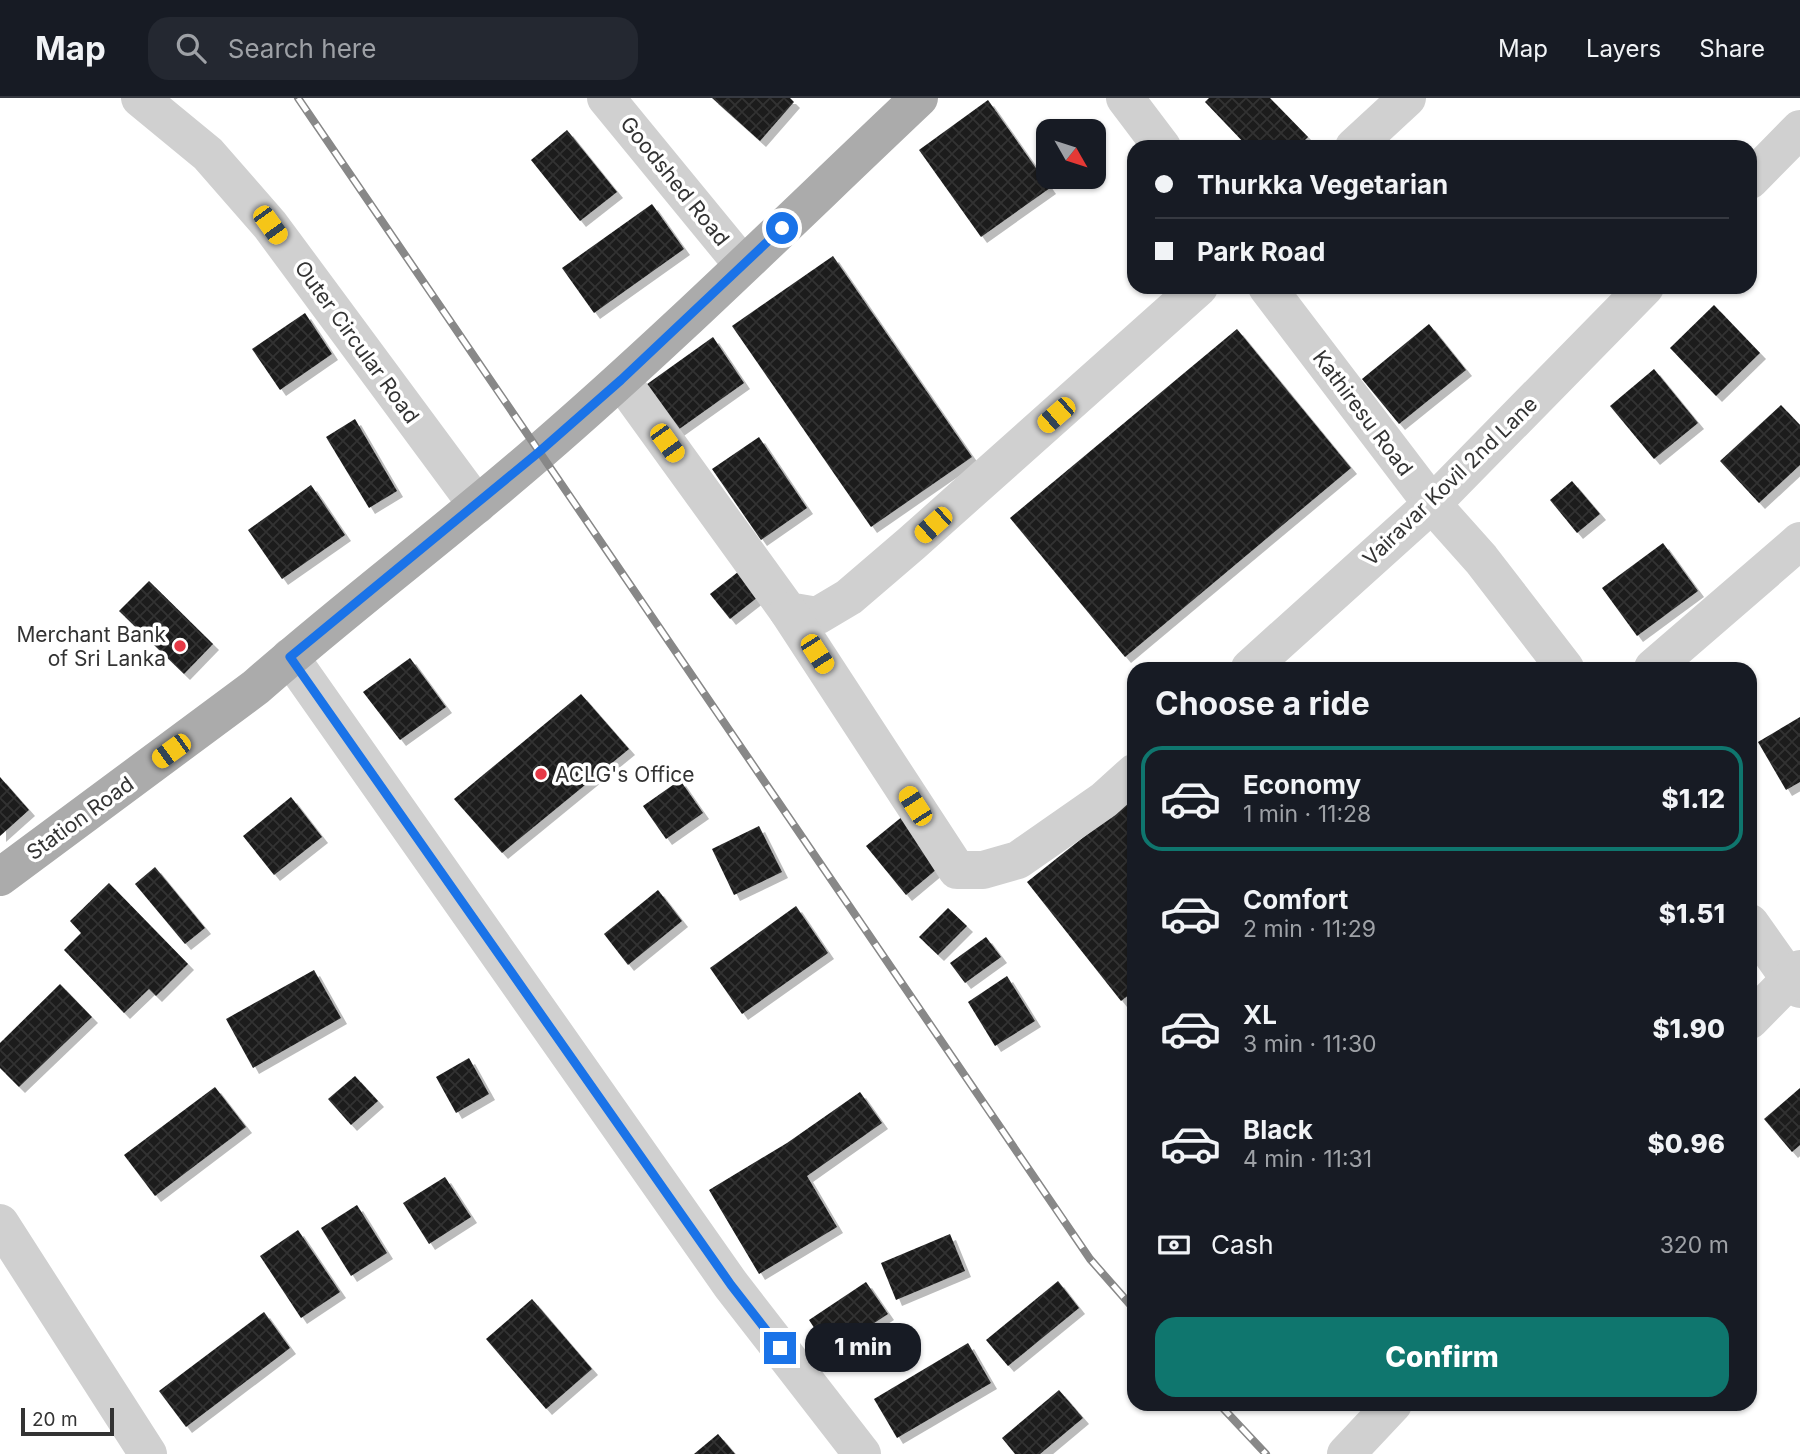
<!DOCTYPE html>
<html lang="en">
<head>
<meta charset="utf-8">
<style>
	:root { --surface:#171b24; --page:#242831; --text:#f1f3f6; --muted:#9ea1a6; --line:#363941; --accent:#0f766e }
	body { margin:0; font-family:Inter,sans-serif; background:var(--page); color:var(--text); height:100vh; display:flex; flex-direction:column; font-size:26px; white-space:nowrap }
	* { box-sizing:border-box; margin:0 }
	p { font-size:23px; color:var(--muted) }
	.icon { flex:none; width:38px; height:38px; fill:none; stroke:currentColor; stroke-width:2; stroke-linecap:round; stroke-linejoin:round }
	.map { position:relative; flex:1; overflow:hidden }
	.sheet { position:absolute; left:1127px; top:564px; width:630px; height:749px; display:flex; flex-direction:column; background:var(--surface); border-radius:21px; box-shadow:0 2px 5px #0004 }
	.sheet>* { flex:none }
	.hud { position:absolute; left:1127px; top:42px; width:630px; height:154px; border-radius:21px; box-shadow:0 2px 5px #0004; display:grid; align-content:center; height:154px; padding:0 28px; background:var(--surface) }
	.needle { width:46px; rotate:129deg }
	.tools { position:absolute; left:1036px; top:21px; display:grid; gap:14px }
	.tools a { display:grid; place-items:center; width:70px; height:70px; border-radius:14px; background:var(--surface); box-shadow:0 2px 5px #0004; font-size:35px }
	.scale { position:absolute; left:21px; bottom:18px; width:93px; box-sizing:border-box; padding-left:7px; border:4px solid #333; border-top:0; font-size:19px; line-height:24px; white-space:nowrap; color:#333; -webkit-text-stroke:5px #fff; paint-order:stroke }
	.end { position:absolute; width:32px; height:32px; margin:-16px; border:9px solid #1a73e8; background:#fff; box-shadow:0 0 0 4px #fff }
	.from { border-radius:50% }
	.bubble { position:absolute; height:49px; border-radius:21px; background:var(--surface); box-shadow:0 2px 5px #0004; font-size:23px; font-weight:800; line-height:49px; text-align:center }
	.car { position:absolute; width:21px; height:42px; margin:-21px -10px; border-radius:9px; box-shadow:0 0 5px 2px #0007; background:linear-gradient(#f5c518 24%,#345 0 40%,#f5c518 0 76%,#345 0 86%,#f5c518 0) }
	.hud b { display:flex; align-items:center; gap:24px; height:66px; font-size:26px }
	.hud b+b { border-top:2px solid var(--line) }
	.hud i { width:18px; height:18px; background:var(--text) }
	ul { padding:0; list-style:none }
	li { display:flex; align-items:center; gap:21px; height:105px; margin:0 14px 10px; padding:0 14px; border:4px solid transparent; border-radius:21px }
	li div { flex:1 }
	li b { display:block; font-size:26px }
	li em { font-style:normal; font-weight:800 }
	li.on { border-color:var(--accent) }
	li>.icon { width:63px; height:63px; stroke-width:1.5 }
	h2 { padding:0 28px; font-size:32px; line-height:84px }
	.pay { display:flex; align-items:center; gap:18px; height:77px; padding:0 28px; font-size:26px }
	.pay p { margin-inline-start:auto }
	.cta { display:flex; gap:14px; margin-top:auto; padding:14px 28px }
	.cta a { flex:1; height:80px; border-radius:21px; background:var(--accent); color:#fff; font-size:28px; font-weight:800; line-height:80px; text-align:center }
	header { display:flex; align-items:center; gap:42px; box-sizing:border-box; height:98px; padding:0 35px; background:var(--surface); border-bottom:2px solid var(--line) }
	header strong { font-size:33px }
	nav { display:flex; gap:38px; margin-inline-start:auto; font-size:24px }
	.search { width:490px; height:63px; background:var(--page); display:flex; align-items:center; gap:18px; box-sizing:border-box; padding:0 24px; border-radius:21px; color:var(--muted); font-size:26px }
	.map>svg:first-child { display:block }
	.building { fill:url(#building-cross-hatch); filter:url(#shadow) }
	.lines { fill:none; stroke-linecap:round; stroke-linejoin:round }
	.minor { stroke:#d0d0d0; stroke-width:38 }
	.major { stroke:#ababab; stroke-width:38 }
	.rail-casing { stroke:#888; stroke-width:8 }
	.rail { stroke:#fff; stroke-width:5; stroke-dasharray:16; stroke-linecap:butt }
	.route { stroke:#1a73e8; stroke-width:9 }
	.poi-dot { fill:#e63946; stroke:#fff; stroke-width:2.5 }
	.labels { text-anchor:middle; dominant-baseline:central; stroke-width:7; stroke-linejoin:round; paint-order:stroke }
	.street-label { font-size:21px; fill:#333; stroke:#fff }
	.poi-label { font-size:21px; fill:#333; stroke:#fff; text-anchor:end }
</style>
</head>
<body>
<header>
<strong>Map</strong>
<div class="search"><svg class="icon" aria-label="search" viewBox="0 0 24 24"><circle cx="10" cy="10" r="6"/><path d="M15 15l6 6"/></svg>Search here</div>
<nav><a>Map</a><a>Layers</a><a>Share</a></nav>
</header>
<div class="map">
<svg width="1800" height="1356" viewBox="0 0 1800 1356">
	<defs>
		<pattern id="building-cross-hatch" width="8" height="8" patternUnits="userSpaceOnUse" patternTransform="scale(1.75)"><rect width="8" height="8" fill="#1a1a1a"/><path d="M0 0l8 8M0 8l8-8" fill="none" stroke="#333"/></pattern>
		<filter id="shadow"><feDropShadow dx="6" dy="6" stdDeviation="0" flood-color="#0004"/></filter>
	</defs>
	<rect width="100%" height="100%" fill="#fff"/>
	<!-- building -->
	<g class="building">
		<path d="M712,0h78l4,4 -34,39z"/>
		<path d="M1209,0h61l38,39 -10,10h-50l-43,-45z"/>
		<path d="M988,2l62,88 -69,49 -62,-87z"/>
		<path d="M567,32l50,62 -37,29 -49,-61z"/>
		<path d="M652,106l32,45 -90,64 -32,-45z"/>
		<path d="M833,158l139,201 -101,70 -139,-201z"/>
		<path d="M1714,207l46,48 -44,43 -46,-48z"/>
		<path d="M305,215l27,41 -52,36 -28,-41z"/>
		<path d="M1429,226l37,46 -67,54 -37,-45z"/>
		<path d="M1237,231l114,139 -226,189 -115,-139z"/>
		<path d="M713,239l31,46 -76,54 -32,-45z"/>
		<path d="M1654,271l44,54 -44,36 -44,-53z"/>
		<path d="M1781,307l19,20v40l-41,38 -39,-42z"/>
		<path d="M355,321l42,72 -28,17 -43,-71z"/>
		<path d="M759,339l48,71 -46,32 -49,-71z"/>
		<path d="M1572,383l28,33 -23,19 -27,-33z"/>
		<path d="M311,387l34,50 -63,44 -34,-49z"/>
		<path d="M1663,445l35,48 -61,45 -35,-48z"/>
		<path d="M738,474l20,25 -28,22 -20,-25z"/>
		<path d="M149,483l64,63 -29,30 -65,-63z"/>
		<path d="M410,560l36,49 -46,33 -37,-48z"/>
		<path d="M581,596l48,55 -127,104 -48,-54z"/>
		<path d="M1800,619v65l-14,8 -28,-48z"/>
		<path d="M0,679l29,33 -29,26z"/>
		<path d="M680,682l23,33 -37,26 -23,-33z"/>
		<path d="M291,699l31,40 -48,38 -31,-39z"/>
		<path d="M1134,699v194l-13,10 -94,-119z"/>
		<path d="M903,718l40,48 -37,31 -40,-49z"/>
		<path d="M759,728l23,46 -48,23 -22,-46z"/>
		<path d="M155,769l50,61 -20,16 -50,-60z"/>
		<path d="M109,785l79,81 -32,32 -7,-7 -25,24 -60,-63 17,-17 -11,-12z"/>
		<path d="M658,792l24,31 -54,44 -24,-31z"/>
		<path d="M796,808l32,47 -86,61 -32,-46z"/>
		<path d="M948,810l19,18 -29,29 -19,-18z"/>
		<path d="M986,839l15,20 -36,26 -15,-20z"/>
		<path d="M314,872l27,48 -88,50 -27,-49z"/>
		<path d="M1007,878l28,45 -40,25 -27,-44z"/>
		<path d="M60,886l32,33 -73,70 -19,-19v-25z"/>
		<path d="M469,960l20,36 -33,19 -20,-36z"/>
		<path d="M355,978l23,25 -27,24 -23,-26z"/>
		<path d="M215,989l31,40 -91,69 -31,-41z"/>
		<path d="M1800,990v57l-8,7 -28,-33z"/>
		<path d="M860,994l22,31 -75,53 30,51 -78,47 -50,-84 78,-47z"/>
		<path d="M445,1079l26,40 -42,27 -26,-41z"/>
		<path d="M357,1107l30,48 -36,23 -30,-48z"/>
		<path d="M298,1132l42,62 -39,26 -41,-62z"/>
		<path d="M950,1136l15,37 -69,29 -15,-37z"/>
		<path d="M1058,1183l21,27 -71,58 -22,-26z"/>
		<path d="M866,1184l22,32 -58,38 -21,-32z"/>
		<path d="M532,1201l60,70 -46,40 -60,-70z"/>
		<path d="M264,1214l26,36 -104,79 -27,-36z"/>
		<path d="M968,1245l23,40 -94,55 -23,-39z"/>
		<path d="M1059,1292l24,28 -43,36h-25l-13,-16z"/>
		<path d="M718,1336l17,20h-41z"/>
	</g>
	<g class="lines">
		<!-- minor -->
		<g class="minor">
			<path d="M140,0l68,56 62,71 207,280"/>
			<path d="M606,0l137,167"/>
			<path d="M1125,0l37,49"/>
			<path d="M1354,49l53,-49"/>
			<path d="M1750,82l50,-51"/>
			<path d="M1267,189l165,217 49,55 84,109"/>
			<path d="M621,282l167,231 29,5 32,-19 63,-54 287,-256"/>
			<path d="M788,513l169,259h26l35,-10 86,-60 30,-27"/>
			<path d="M290,559l441,628 131,169"/>
			<path d="M1250,570l182,-164 213,-217"/>
			<path d="M1653,570l147,-127"/>
			<path d="M1750,825l39,55 11,11"/>
			<path d="M1750,922l50,-51"/>
			<path d="M0,1125l148,231"/>
			<path d="M1346,1356l47,-50"/>
		</g>
		<!-- major -->
		<path class="major" d="M0,779l256,-190c92,-81 190,-154 282,-234 131,-113 255,-236 381,-355"/>
		<defs>
			<g id="rail">
				<path d="M298,0l792,1161 44,50"/>
				<path d="M1219,1306l47,50"/>
			</g>
		</defs>
		<!-- rail casing -->
		<use href="#rail" class="rail-casing"/>
		<!-- rail -->
		<use href="#rail" class="rail"/>
	</g>
	<g class="lines">
		<!-- route -->
		<path class="route" d="M780,1250l-49,-63 -441,-628 249,-205 82,-72 161,-152"/>
	</g>
	<!-- markers -->
	<g class="poi-dot">
		<circle cx="180" cy="548" r="7"/>
		<circle cx="541" cy="676" r="7"/>
	</g>
	<g class="labels">
		<!-- street labels -->
		<g class="street-label">
			<text transform="translate(675 83) rotate(51)">Goodshed Road</text>
			<text transform="translate(357 244) rotate(54)">Outer Circular Road</text>
			<text transform="translate(1363 315) rotate(53)">Kathiresu Road</text>
			<text transform="translate(1450 383) rotate(-44)">Vairavar Kovil 2nd Lane</text>
			<text transform="translate(80 720) rotate(-36)">Station Road</text>
		</g>
		<!-- poi labels -->
		<g class="poi-label">
			<text x="166" y="536">Merchant Bank<tspan x="166" dy="24">of Sri Lanka</tspan></text>
			<text x="555" y="676" text-anchor="start">ACLG's Office</text>
		</g>
	</g>
</svg>
<div class="tools">
<a><svg class="needle" viewBox="-14 -14 28 28"><path d="M0-13l5 13h-10z" fill="#e53935"/><path d="M0 13l5-13h-10z" fill="#9ea1a6"/></svg></a>
</div>
<div class="scale">20 m</div>
<i class="end from" style="left:782px;top:130px"></i>
<i class="end" style="left:780px;top:1250px"></i>
<div class="bubble" style="left:805px;top:1225px;width:116px">1 min</div>
<i class="car" style="left:270px;top:127px;rotate:144deg"></i>
<i class="car" style="left:1056px;top:317px;rotate:229deg"></i>
<i class="car" style="left:667px;top:345px;rotate:144deg"></i>
<i class="car" style="left:933px;top:427px;rotate:228deg"></i>
<i class="car" style="left:817px;top:556px;rotate:147deg"></i>
<i class="car" style="left:171px;top:653px;rotate:234deg"></i>
<i class="car" style="left:915px;top:708px;rotate:327deg"></i>
<div class="hud">
<b><i class="from"></i>Thurkka Vegetarian</b>
<b><i></i>Park Road</b>
</div>
<section class="sheet">
<h2>Choose a ride</h2>
<ul>
<li class="on"><svg class="icon" aria-label="car" viewBox="0 0 24 24"><path d="M5 17H2v-5l4-1 3-4h7l3 4 3 1v5h-3M9 17h6M6 11h13"/><circle cx="7" cy="17" r="2"/><circle cx="17" cy="17" r="2"/></svg><div><b>Economy</b><p>1 min · 11:28</p></div><em>$1.12</em></li>
<li><svg class="icon" aria-label="car" viewBox="0 0 24 24"><path d="M5 17H2v-5l4-1 3-4h7l3 4 3 1v5h-3M9 17h6M6 11h13"/><circle cx="7" cy="17" r="2"/><circle cx="17" cy="17" r="2"/></svg><div><b>Comfort</b><p>2 min · 11:29</p></div><em>$1.51</em></li>
<li><svg class="icon" aria-label="car" viewBox="0 0 24 24"><path d="M5 17H2v-5l4-1 3-4h7l3 4 3 1v5h-3M9 17h6M6 11h13"/><circle cx="7" cy="17" r="2"/><circle cx="17" cy="17" r="2"/></svg><div><b>XL</b><p>3 min · 11:30</p></div><em>$1.90</em></li>
<li><svg class="icon" aria-label="car" viewBox="0 0 24 24"><path d="M5 17H2v-5l4-1 3-4h7l3 4 3 1v5h-3M9 17h6M6 11h13"/><circle cx="7" cy="17" r="2"/><circle cx="17" cy="17" r="2"/></svg><div><b>Black</b><p>4 min · 11:31</p></div><em>$0.96</em></li>
</ul>
<div class="pay"><svg class="icon" aria-label="cash" viewBox="0 0 24 24"><path d="M3 7h18v10H3z"/><circle cx="12" cy="12" r="2"/></svg>Cash<p>320 m</p></div>
<div class="cta"><a>Confirm</a></div>
</section>
</div>
</body>
</html>
